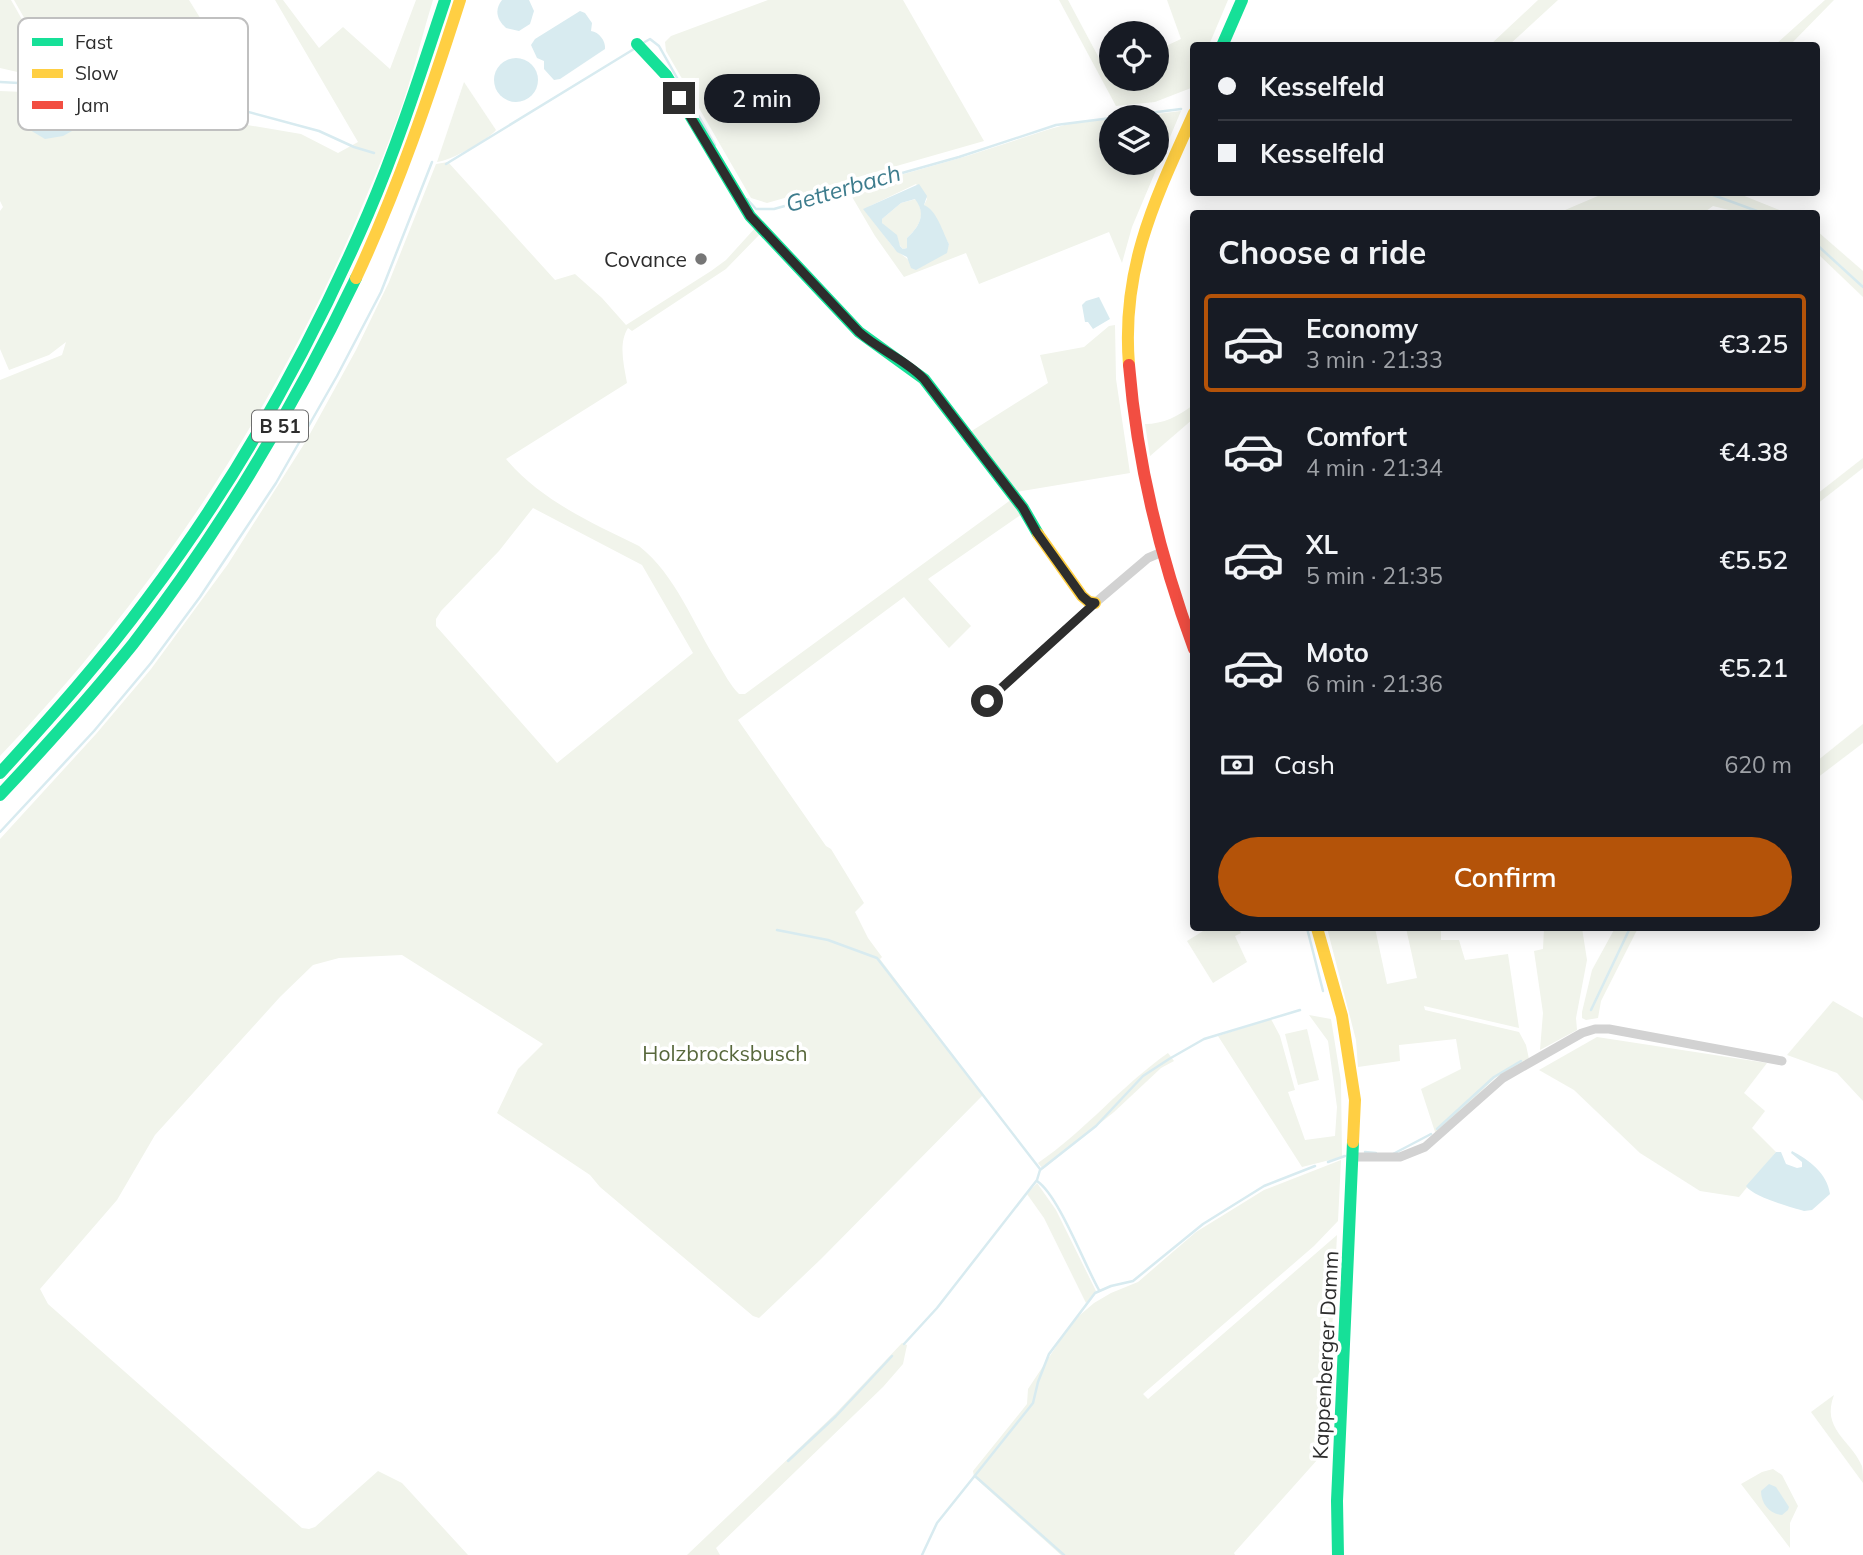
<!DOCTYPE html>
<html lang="en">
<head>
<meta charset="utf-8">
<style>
	:root { --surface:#171b24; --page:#20242c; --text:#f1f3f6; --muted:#9ea1a6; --line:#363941; --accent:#b45309 }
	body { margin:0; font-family:Mulish,sans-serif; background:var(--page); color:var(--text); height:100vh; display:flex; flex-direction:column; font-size:26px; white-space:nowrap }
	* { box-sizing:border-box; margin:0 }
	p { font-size:23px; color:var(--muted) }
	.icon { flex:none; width:38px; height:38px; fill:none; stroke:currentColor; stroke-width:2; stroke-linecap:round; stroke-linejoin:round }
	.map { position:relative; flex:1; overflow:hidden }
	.drawer { position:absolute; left:1190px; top:210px; width:630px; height:721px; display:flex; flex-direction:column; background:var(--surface); border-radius:7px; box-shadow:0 4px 18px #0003 }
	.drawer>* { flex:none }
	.banner { position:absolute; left:1190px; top:42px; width:630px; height:154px; border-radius:7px; box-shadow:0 4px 18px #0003; display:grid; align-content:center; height:154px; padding:0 28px; background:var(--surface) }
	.controls { position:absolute; left:1099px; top:21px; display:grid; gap:14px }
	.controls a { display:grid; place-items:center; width:70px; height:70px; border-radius:50%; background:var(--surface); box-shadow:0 4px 18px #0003; font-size:35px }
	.end { position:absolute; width:32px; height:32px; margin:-16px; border:9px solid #2d2d2d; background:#fff; box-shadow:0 0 0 4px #fff }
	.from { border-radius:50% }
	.bubble { position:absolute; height:49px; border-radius:24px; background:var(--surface); box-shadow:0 4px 18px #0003; font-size:23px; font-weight:600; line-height:49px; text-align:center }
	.banner b { display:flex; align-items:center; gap:24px; height:66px; font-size:26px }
	.banner b+b { border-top:2px solid var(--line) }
	.banner i { width:18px; height:18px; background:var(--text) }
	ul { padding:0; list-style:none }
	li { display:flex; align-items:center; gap:21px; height:98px; margin:0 14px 10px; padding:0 14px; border:4px solid transparent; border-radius:7px }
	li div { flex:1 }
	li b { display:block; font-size:26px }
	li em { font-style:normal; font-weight:600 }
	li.on { border-color:var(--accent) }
	li>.icon { width:63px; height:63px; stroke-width:1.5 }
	h2 { padding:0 28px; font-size:32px; line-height:84px }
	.pay { display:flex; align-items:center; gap:18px; height:77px; padding:0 28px; font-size:26px }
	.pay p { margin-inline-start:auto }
	.cta { display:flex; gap:14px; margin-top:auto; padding:14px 28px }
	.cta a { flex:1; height:80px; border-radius:42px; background:var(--accent); color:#fff; font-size:28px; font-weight:600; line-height:80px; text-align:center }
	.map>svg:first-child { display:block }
	.green { fill:#f1f4eb; fill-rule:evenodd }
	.water { fill:#d8ebf0; fill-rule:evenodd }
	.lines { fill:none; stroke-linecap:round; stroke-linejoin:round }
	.stream { stroke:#d8ebf0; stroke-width:2.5 }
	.street { stroke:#d2d2d2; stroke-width:9 }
	.fast { stroke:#16e098; stroke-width:12 }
	.slow { stroke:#ffcf43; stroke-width:12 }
	.jam { stroke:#f24e42; stroke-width:12 }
	.route { stroke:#2d2d2d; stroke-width:9 }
	.poi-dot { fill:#767676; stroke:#fff; stroke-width:2.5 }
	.labels { text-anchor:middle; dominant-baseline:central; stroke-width:7; stroke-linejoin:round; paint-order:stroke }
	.shield { fill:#fff; stroke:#6c6c6c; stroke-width:2 }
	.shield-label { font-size:19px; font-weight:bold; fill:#2d2d2d }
	.poi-label { font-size:21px; fill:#2d2d2d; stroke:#fff; text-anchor:end }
	.park-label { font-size:21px; fill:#58683c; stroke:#fff }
	.street-label { font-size:21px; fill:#2d2d2d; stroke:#fff }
	.water-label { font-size:23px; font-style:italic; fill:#3d7c8d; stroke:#fff }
	.key { fill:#fff; stroke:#c0c0c0; stroke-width:2 }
	.key-label { font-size:19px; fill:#2d2d2d }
</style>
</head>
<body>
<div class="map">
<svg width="1863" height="1555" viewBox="0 0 1863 1555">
	<rect width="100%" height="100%" fill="#fff"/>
	<!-- green -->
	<g class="green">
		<path d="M0,0h11l46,81 -57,-13z"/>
		<path d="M14,0h175l57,92 -11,11 -71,-23 -105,-1z"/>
		<path d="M275,0h8l36,48 24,-21 47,42 26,-69h17c-9,29 -16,58 -25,87 -15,48 -36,96 -56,143 -86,194 -205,373 -352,526v-376l62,-25 4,-13 -17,13 -40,15 -9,-21v-138l3,-4 -3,-6v-110l145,6 25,15 131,22 37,19 20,-11z"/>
		<path d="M768,0h135l81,141 -217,62 -16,-5 -85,-147 -1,-9 6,-6z"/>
		<path d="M1059,0h9l39,73 4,-1v7h46v-29l24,-11 -14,-39h61l-19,45 -15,1 -1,35 -2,7 -36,14 -39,4z"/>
		<path d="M1538,0h20l-49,45h-19z"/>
		<path d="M1825,0h9l-44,45h-15z"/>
		<path d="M464,82l32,48c-8,10 -46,31 -59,32z"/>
		<path d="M1181,111l-49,116 -10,36 -13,-31 -130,52 -13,-31 -62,24 -29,-41 -27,-46 119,-34 83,-27 22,-6 39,-4v44h46v-46h-24zM916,184l11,15 -3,6 25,39 -2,5 -36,14c-5,-7 -12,-9 -18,-16 -10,-12 -16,-27 -23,-41z"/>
		<path d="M448,162l107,118 20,-6 27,24 24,27 85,-54 15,-11 30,-33 5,6 -35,36 -94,62 -4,-3c-10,16 -4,37 -1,55l-121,76c34,41 86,64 133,87 37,29 54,78 79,117 6,10 12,22 21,31h6l267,-195 10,15 -94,65 43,47 -22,22 -45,-51 -166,123 88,126 5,3 33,54 -9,9 13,26 14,19 -2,2 103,136 -162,164 -62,59 -6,-2 -153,-129 -10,-12 -93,-62 21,-44 25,-25 -141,-89 -63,3 -26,7 -33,32 -125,138 -38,65 -77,89 8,15 254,224 7,1 6,-2 63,-56 24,12 66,72h-468v-716l96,-105 55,-65 77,-105 78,-123 50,-91 33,-68 47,-118zM533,508l109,57 51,88 -136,110 -121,-137v-7l5,-8 58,-60z"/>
		<path d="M1605,193h132l50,20h-46l-28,-7 -11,8 -144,-1z"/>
		<path d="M916,199c11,15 3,28 -9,39v10l-4,1 -21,-26v-4l19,-16z"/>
		<path d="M1817,231l46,40v26l-46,-44z"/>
		<path d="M1115,325l1,54 14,94 -114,19 -46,-60 78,-49 -8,-28 44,-8 25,-21z"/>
		<path d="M1193,405v14l-43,37 -5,-32c18,0 34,-8 48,-19z"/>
		<path d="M1863,458v10l-46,36v-10z"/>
		<path d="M1863,724v19l-46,35v-17z"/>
		<path d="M1208,928h31l2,5 -6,3 12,26 -34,21 -26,-42z"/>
		<path d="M1327,928h48l12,56 30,-6 -11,-50h35v12h18l6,20 43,-6 11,74 -95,-22 1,4 94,22 7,13 3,14 -34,19 -59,57 -15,-46 40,-20 -5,-30 -57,6 1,16 -42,6 -2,-27z"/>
		<path d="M1544,928h38l5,32 -11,58 1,12 -37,20 3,-37 -9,-62 9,-2z"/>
		<path d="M1615,928h23l-37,73 -3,17 -12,2 -4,-2v-6l10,-42z"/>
		<path d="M1833,1001l30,17v83l-26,-28 -50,-18z"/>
		<path d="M1309,1015l22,4 10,62 1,76 -40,10 -84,-131 53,-17 9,17 15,54 -7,2 17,48 30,-4 2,-29 -9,-66z"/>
		<path d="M1307,1029l12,51 -21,5 -13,-51z"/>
		<path d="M1597,1037l170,26 -23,30 21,18 -13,17 24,24 -37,45 -39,-6 -60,-38 -66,-63 -35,-20z"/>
		<path d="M1168,1053l6,8 -13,7 -47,44 -71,57 -5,-6c47,-32 83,-77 130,-110z"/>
		<path d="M1341,1160l-3,61 -24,25 -171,148 5,5 189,-164 -11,215 -92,103 1,2h-174l-87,-78 -1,-6 54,-67 1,-15 45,-68 21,-18 17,-10 27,-11 58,-50 68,-42z"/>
		<path d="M1037,1183l19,27 40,81 -10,12 -42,-85 -17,-24z"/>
		<path d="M902,1343l5,2 -4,19 -20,23 -167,161 4,7h-33l148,-141z"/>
		<path d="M1834,1395c-13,34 16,44 28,71 1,5 1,12 1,17l-52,-71z"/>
		<path d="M1773,1469l9,6 16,31 -8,17v25l-49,-64 21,-12z"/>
	</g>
	<!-- water -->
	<g class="water">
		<path d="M502,0h27l5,11 -4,13 -11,7 -13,-3c-9,-8 -12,-18 -4,-28z"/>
		<path d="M580,11l5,2 7,10 -1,8c8,1 15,10 14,18l-45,30 -6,1 -10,-11v-8l-7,-3 -6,-13 4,-6z"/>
		<circle cx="516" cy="80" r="22"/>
		<path d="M20,124l61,2 -18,10 -18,3z"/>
		<path d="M919,184l8,12 -3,9c13,5 19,28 25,39l-2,9 -31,17 -5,-2 -4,-11 -10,-5 -34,-43zM915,199c12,15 4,28 -8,39v10l-4,1 -3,-3 -3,-11 -15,-12v-4l19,-16z"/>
		<path d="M1099,297l11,22 -17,10 -5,-7h-3l-3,-17 4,-4z"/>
		<path d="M1792,1151c17,9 35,22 38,43l-18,16 -8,1c-13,-4 -51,-14 -58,-25l30,-34h5l5,12 11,4 5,-1v-5l-11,-9z"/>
		<path d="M1769,1484l7,3 13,20 -1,3 -6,5c-12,-1 -21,-11 -21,-24z"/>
	</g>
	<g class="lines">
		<!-- stream -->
		<g class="stream">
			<path d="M643,43l7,-4 9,7 56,99"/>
			<path d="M0,82l168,9 15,13 47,3 89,24 35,16 20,6"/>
			<path d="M1117,117l64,-8"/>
			<path d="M446,164l188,-115"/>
			<path d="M1705,192l60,22"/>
			<path d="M747,199l9,10h18l185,-52 97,-32 55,-7"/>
			<path d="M1816,244l47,43"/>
			<path d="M0,832l94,-101 57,-68 49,-66 76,-114 61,-107 44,-84 51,-130"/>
			<path d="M1307,928l16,63"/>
			<path d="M777,930l51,10 49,18 163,211"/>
			<path d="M1591,1010l39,-82"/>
			<path d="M1437,1129l57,-52 27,-16"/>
			<path d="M1365,1152l11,1"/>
			<path d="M1393,1154l38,-20"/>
			<path d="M1328,1162l17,-6"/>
			<path d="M1037,1181c22,15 47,83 62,109"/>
			<path d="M904,1344l33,-36 100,-128 3,-10 56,-44 47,-50 26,-17 35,-20 96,-29"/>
			<path d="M788,1461l48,-45 56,-60"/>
			<path d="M975,1476l89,79"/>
			<path d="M922,1555l15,-32 96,-120 5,-21 11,-28 46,-61 16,-7 22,-5 70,-57 61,-38 51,-20"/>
		</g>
		<!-- street -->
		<g class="street">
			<path d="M987,701l108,-98 53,-45 14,-6"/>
			<path d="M1354,1157h46l25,-10 78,-69 79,-45 13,-4h14l173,32"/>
		</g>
		<!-- fast -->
		<g class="fast">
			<path d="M637,44l29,31 84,141 109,116 65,47 99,129 15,26"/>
			<path d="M1222,46l20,-46"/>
			<path d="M0,773c51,-56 102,-113 147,-174 89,-118 162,-249 221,-385 30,-70 53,-142 77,-214"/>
			<path d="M0,795c46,-49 91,-99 133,-151 88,-114 161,-237 223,-366"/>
			<path d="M1338,1555l-1,-54 16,-359"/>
		</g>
		<!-- slow -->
		<g class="slow">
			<path d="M356,278c42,-90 74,-184 104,-278"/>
			<path d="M1129,365c-8,-97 26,-166 65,-252"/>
			<path d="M1038,534l44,62 7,6 6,1"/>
			<path d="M1317,928l25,88 13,84 -2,42"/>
		</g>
		<!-- jam -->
		<path class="jam" d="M1129,365c8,98 31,192 65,284"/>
	</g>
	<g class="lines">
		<!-- route -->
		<path class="route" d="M679,98l71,118 109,116c20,18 46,27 65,47l99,129 14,25 45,63 7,6 6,1 -108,98"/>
	</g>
	<!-- markers -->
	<circle class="poi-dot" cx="701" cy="259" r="7"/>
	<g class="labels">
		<!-- shield labels -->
		<rect class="shield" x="252" y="410.5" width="56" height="31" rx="5"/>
		<g class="shield-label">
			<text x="280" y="426">B 51</text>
		</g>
		<!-- poi labels -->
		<g class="poi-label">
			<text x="687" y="259">Covance</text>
		</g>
		<!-- park labels -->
		<g class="park-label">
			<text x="725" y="1053">Holzbrocksbusch</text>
		</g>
		<!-- street labels -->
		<g class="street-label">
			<text transform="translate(1325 1355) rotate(-87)">Kappenberger Damm</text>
		</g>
		<!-- water labels -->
		<g class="water-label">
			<text transform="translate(843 188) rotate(-16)">Getterbach</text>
		</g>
	</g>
	<!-- legend -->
	<rect x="18" y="18" width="230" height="112" rx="10" class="key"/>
	<rect x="32" y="38" width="31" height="8" fill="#16e098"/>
	<rect x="32" y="69" width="31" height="9" fill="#ffcf43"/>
	<rect x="32" y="101" width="31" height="8" fill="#f24e42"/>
	<g class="key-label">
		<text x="75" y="49">Fast</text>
		<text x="75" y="80">Slow</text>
		<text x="75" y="112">Jam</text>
	</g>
</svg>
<div class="controls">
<a><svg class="icon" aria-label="locate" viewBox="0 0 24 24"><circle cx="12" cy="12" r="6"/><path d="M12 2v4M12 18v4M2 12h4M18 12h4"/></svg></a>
<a><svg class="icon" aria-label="layers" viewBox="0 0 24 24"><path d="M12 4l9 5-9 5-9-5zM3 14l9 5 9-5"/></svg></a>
</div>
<i class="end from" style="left:987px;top:701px"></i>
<i class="end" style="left:679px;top:98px"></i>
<div class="bubble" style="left:704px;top:74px;width:116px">2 min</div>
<div class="banner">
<b><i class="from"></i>Kesselfeld</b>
<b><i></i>Kesselfeld</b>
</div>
<section class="drawer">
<h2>Choose a ride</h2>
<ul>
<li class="on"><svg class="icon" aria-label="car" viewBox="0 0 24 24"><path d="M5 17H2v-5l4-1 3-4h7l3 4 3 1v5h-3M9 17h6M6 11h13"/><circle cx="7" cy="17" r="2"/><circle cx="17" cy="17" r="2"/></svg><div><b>Economy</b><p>3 min · 21:33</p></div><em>€3.25</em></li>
<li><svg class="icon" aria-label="car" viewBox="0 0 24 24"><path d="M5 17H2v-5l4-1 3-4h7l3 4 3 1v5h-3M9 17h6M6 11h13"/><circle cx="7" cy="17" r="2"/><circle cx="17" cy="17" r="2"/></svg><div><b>Comfort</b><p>4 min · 21:34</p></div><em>€4.38</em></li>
<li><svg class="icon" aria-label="car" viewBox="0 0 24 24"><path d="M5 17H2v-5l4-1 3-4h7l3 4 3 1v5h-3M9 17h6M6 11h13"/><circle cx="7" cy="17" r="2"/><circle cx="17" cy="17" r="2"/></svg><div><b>XL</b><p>5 min · 21:35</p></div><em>€5.52</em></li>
<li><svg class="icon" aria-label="car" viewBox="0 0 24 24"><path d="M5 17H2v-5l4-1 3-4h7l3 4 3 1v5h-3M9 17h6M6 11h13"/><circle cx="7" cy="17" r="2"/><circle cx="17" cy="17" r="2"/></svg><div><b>Moto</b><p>6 min · 21:36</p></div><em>€5.21</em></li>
</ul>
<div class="pay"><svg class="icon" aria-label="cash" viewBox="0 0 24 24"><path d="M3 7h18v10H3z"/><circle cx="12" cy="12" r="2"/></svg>Cash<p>620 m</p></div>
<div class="cta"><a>Confirm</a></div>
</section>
</div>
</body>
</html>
